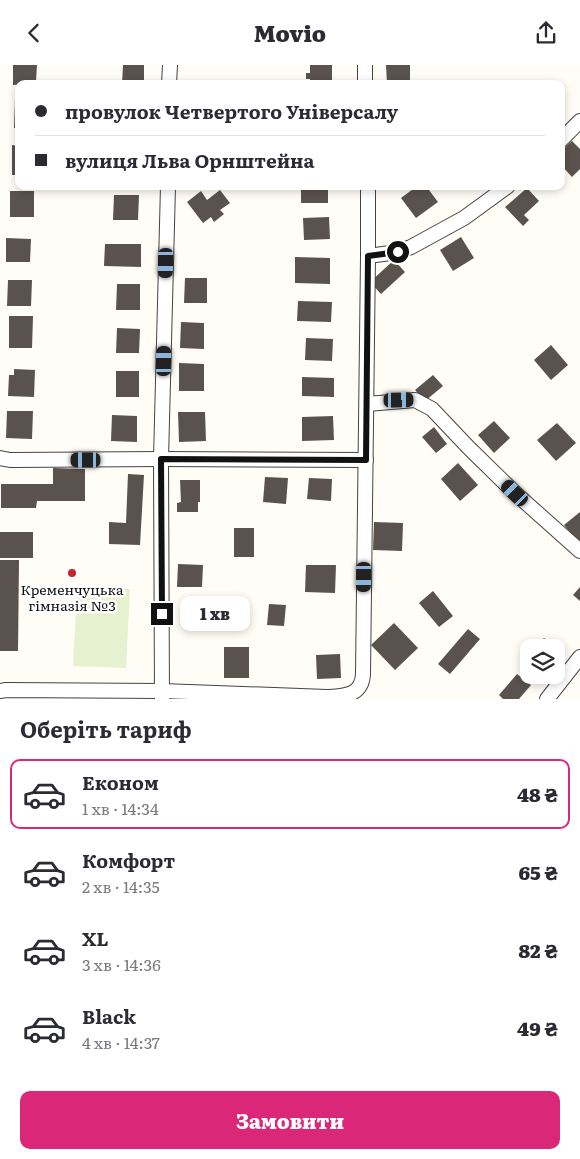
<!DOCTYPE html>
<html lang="uk">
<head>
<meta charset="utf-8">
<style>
	:root { --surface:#fff; --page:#f7f7f7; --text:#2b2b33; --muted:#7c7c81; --line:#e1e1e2; --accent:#db2777 }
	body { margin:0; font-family:Literata,serif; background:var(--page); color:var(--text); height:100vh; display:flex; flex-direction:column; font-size:19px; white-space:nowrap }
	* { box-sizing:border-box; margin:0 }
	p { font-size:16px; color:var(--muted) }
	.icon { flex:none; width:28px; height:28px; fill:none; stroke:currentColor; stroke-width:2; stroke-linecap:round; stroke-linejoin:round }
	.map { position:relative; height:634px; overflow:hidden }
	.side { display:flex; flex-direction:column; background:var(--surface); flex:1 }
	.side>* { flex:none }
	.top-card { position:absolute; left:15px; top:15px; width:550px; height:110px; border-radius:10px; box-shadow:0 2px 8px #0003; display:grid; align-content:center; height:110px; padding:0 20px; background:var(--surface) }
	.controls { position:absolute; left:520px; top:574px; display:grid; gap:10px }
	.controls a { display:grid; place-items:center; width:45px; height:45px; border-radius:10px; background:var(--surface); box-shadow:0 2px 8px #0003; font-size:25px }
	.end { position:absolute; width:22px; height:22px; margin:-11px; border:6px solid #111; background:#fff; box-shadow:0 0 0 2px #fff }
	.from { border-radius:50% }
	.bubble { position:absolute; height:35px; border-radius:10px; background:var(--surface); box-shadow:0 2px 8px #0003; font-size:16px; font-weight:800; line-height:35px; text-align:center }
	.car { position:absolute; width:15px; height:30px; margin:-15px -8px; border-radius:6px; box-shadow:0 0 4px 1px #0007; background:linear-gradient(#222 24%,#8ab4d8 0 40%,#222 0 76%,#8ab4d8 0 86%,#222 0) }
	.top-card b { display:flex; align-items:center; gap:18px; height:48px; font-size:19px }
	.top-card b+b { border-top:1px solid var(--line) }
	.top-card i { width:12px; height:12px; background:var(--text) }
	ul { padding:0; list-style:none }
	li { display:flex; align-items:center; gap:15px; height:70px; margin:0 10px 8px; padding:0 10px; border:2px solid transparent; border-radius:10px }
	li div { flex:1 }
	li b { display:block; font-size:19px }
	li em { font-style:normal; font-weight:800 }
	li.current { border-color:var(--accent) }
	li>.icon { width:45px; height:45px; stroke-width:1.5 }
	h2 { padding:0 20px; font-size:22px; line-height:60px }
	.button { display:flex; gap:10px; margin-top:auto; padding:10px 20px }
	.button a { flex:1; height:58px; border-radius:10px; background:var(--accent); color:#fff; font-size:20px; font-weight:800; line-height:58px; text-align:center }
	header { display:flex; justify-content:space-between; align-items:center; height:65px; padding:0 20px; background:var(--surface); font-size:22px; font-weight:800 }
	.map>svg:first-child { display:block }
	.pitch { fill:#e6f2cf }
	.building { fill:#5a524d }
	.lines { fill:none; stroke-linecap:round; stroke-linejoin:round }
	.street-casing { stroke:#444; stroke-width:16 }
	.street { stroke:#fff; stroke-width:14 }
	.route { stroke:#111; stroke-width:6 }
	.poi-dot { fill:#c4262e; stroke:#fff; stroke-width:2 }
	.labels { text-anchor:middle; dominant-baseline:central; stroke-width:5; stroke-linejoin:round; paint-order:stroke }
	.poi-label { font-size:14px; fill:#111; stroke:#fff }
</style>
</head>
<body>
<header><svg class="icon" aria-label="back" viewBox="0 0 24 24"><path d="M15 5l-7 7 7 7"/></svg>Movio<svg class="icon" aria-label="share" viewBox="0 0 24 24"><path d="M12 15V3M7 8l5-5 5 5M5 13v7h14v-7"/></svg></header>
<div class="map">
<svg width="580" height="634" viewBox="0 0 580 634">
	<rect width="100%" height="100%" fill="#fffdf5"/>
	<!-- pitch -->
	<path class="pitch" d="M77,522l53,2 -4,79 -53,-2z"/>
	<!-- building -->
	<g class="building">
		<path d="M13,0h24l-1,16 -9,-1 -1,4 -13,1z"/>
		<path d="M123,0h21v19h-22z"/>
		<path d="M310,0h22v19h-22v-5h-4v-6h4z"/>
		<path d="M386,0h24v18l-23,1z"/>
		<path d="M15,34h4v29h-5z"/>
		<path d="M572,76l8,8v20l-8,8 -11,-12v-14z"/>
		<path d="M12,80l7,1v29h-7z"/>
		<rect x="301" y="121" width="27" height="17"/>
		<path d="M417,121h9l12,16 -22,16 -15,-20z"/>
		<path d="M527,123l12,13 -15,14 5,5 -6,6 -18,-19z"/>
		<path d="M220,125l10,13 -10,7 4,4 -10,8 -3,-5 -8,6 -16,-21 14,-11 6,9z"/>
		<rect x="10" y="126" width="24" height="26"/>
		<path d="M114,130h25l-1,25h-25z"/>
		<path d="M329,152l1,22 -26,1 -1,-22z"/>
		<path d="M461,172l13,21 -21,13 -13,-21z"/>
		<path d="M6,173l25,1 -1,23h-24z"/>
		<path d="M105,179h36v23l-37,-1z"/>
		<path d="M295,192l35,1v26l-35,-1z"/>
		<path d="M394,195l11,12 -24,22 -11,-12z"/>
		<path d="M185,213h22v25h-23z"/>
		<path d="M8,215h24l-1,26h-24z"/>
		<path d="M117,219h23v26h-24z"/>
		<path d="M298,236l34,1 -1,20 -34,-1z"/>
		<path d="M9,251h24l-1,32h-23z"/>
		<path d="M181,257l23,1v26l-24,-1z"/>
		<path d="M117,263l23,1 -1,24h-23z"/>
		<path d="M306,273l27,1 -1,22 -27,-1z"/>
		<path d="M551,280l17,20 -17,15 -17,-20z"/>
		<path d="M179,298l25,1v27h-25z"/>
		<path d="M14,304l21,1 -1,27 -26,-1 1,-21h5z"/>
		<rect x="116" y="306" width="23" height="26"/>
		<path d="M433,310l10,11 -18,15 -10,-11z"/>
		<path d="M302,312l32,1v19l-32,-1z"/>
		<path d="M7,346h26l-1,28 -26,-1z"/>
		<path d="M178,347h27l1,29 -27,1z"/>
		<path d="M112,350l25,1v26l-26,-1z"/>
		<path d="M333,351l1,24 -32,1v-24z"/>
		<path d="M494,356l16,17 -16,15 -16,-18z"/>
		<path d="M557,358l19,20 -20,18 -19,-21z"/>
		<path d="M434,362l13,17 -11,9 -14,-16z"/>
		<path d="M458,398l20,22 -18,16 -19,-22z"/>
		<path d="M53,403l32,1v32h-48l-1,7h-35v-24h52z"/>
		<path d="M128,409l16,1 -4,70 -31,-1v-22l17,1z"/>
		<path d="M265,412l23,1 -2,26 -23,-2z"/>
		<path d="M309,413l23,1 -1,22 -24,-2z"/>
		<path d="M180,415h20v22h-2v10h-21v-9l4,-1z"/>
		<path d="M580,447v30l-1,1 -15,-18z"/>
		<path d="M374,457l29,1 -1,28 -29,-1z"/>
		<rect x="234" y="463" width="20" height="29"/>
		<rect x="0" y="467" width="33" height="26"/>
		<path d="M0,495h19l-1,91h-18z"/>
		<path d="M178,499l25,1 -1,22h-25z"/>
		<path d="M306,500h30l-1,28 -30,-1z"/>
		<path d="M580,522v14l-7,-6z"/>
		<path d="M433,526l20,25 -14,11 -20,-24z"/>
		<path d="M213,537l1,25 -23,1 -1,-25z"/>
		<path d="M269,539l17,1 -2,21 -17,-1z"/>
		<path d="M394,558l24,25 -23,22 -24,-25z"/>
		<path d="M468,564l12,10 -30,35 -12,-10z"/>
		<path d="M544,573l11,9h-19z"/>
		<rect x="224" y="582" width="25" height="31"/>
		<path d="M556,583l7,6 -7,7z"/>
		<path d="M340,589l1,24 -24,1 -1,-24z"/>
		<path d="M517,609l14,11 -12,14h-16l-4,-4z"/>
	</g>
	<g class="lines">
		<defs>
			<g id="street">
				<path d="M365,0v19"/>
				<path d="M169,19l1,-19"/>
				<path d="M561,75l19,-19"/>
				<path d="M368,191l30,-4 13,-5 53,-29 44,-32"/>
				<path d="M367,339l48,-4 17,9 36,38 47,46 65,58"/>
				<path d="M0,393l10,2 151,-1 205,1"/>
				<path d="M0,626l6,-1 156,1 165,6c17,-1 35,-1 36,-23l5,-418v-70"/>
				<path d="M162,633l-1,-239 7,-273"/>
				<path d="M547,634l33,-42"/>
			</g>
		</defs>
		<!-- street casing -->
		<use href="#street" class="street-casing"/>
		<!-- street -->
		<use href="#street" class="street"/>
	</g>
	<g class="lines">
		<!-- route -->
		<path class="route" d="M162,549l-1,-155 205,1 2,-204 30,-4"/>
	</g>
	<!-- markers -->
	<circle class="poi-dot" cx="72" cy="508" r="5"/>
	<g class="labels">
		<!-- poi labels -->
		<g class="poi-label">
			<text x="72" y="524">Кременчуцька<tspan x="72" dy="16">гімназія №3</tspan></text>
		</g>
	</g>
</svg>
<div class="controls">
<a><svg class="icon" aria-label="layers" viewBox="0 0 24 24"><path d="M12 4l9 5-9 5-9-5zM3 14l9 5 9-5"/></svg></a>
</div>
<i class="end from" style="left:398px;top:187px"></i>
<i class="end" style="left:162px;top:549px"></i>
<div class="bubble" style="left:180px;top:531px;width:70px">1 хв</div>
<i class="car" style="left:166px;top:198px;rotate:181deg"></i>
<i class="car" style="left:164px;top:296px;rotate:1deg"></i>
<i class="car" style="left:399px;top:335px;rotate:89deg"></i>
<i class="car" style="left:86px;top:395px;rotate:270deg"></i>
<i class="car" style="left:515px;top:428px;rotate:314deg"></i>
<i class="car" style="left:364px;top:512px;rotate:181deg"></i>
<div class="top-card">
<b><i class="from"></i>провулок Четвертого Універсалу</b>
<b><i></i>вулиця Льва Орнштейна</b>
</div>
</div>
<section class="side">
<h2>Оберіть тариф</h2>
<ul>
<li class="current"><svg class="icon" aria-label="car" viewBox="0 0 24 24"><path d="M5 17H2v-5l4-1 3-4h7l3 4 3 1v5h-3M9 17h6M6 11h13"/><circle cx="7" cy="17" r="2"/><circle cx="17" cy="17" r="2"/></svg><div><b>Економ</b><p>1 хв · 14:34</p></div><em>48 ₴</em></li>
<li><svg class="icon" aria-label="car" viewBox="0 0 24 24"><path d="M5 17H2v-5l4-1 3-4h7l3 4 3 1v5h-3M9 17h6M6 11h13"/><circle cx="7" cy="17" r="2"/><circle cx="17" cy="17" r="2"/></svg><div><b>Комфорт</b><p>2 хв · 14:35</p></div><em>65 ₴</em></li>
<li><svg class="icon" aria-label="car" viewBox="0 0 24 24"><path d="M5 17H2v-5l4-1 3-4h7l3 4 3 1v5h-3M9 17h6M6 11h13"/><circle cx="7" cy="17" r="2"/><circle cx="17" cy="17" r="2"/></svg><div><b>XL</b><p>3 хв · 14:36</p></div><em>82 ₴</em></li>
<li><svg class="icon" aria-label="car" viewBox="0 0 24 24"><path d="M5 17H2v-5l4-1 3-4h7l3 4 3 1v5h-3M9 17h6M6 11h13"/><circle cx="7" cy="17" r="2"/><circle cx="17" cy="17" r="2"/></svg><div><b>Black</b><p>4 хв · 14:37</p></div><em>49 ₴</em></li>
</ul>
<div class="button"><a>Замовити</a></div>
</section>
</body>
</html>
